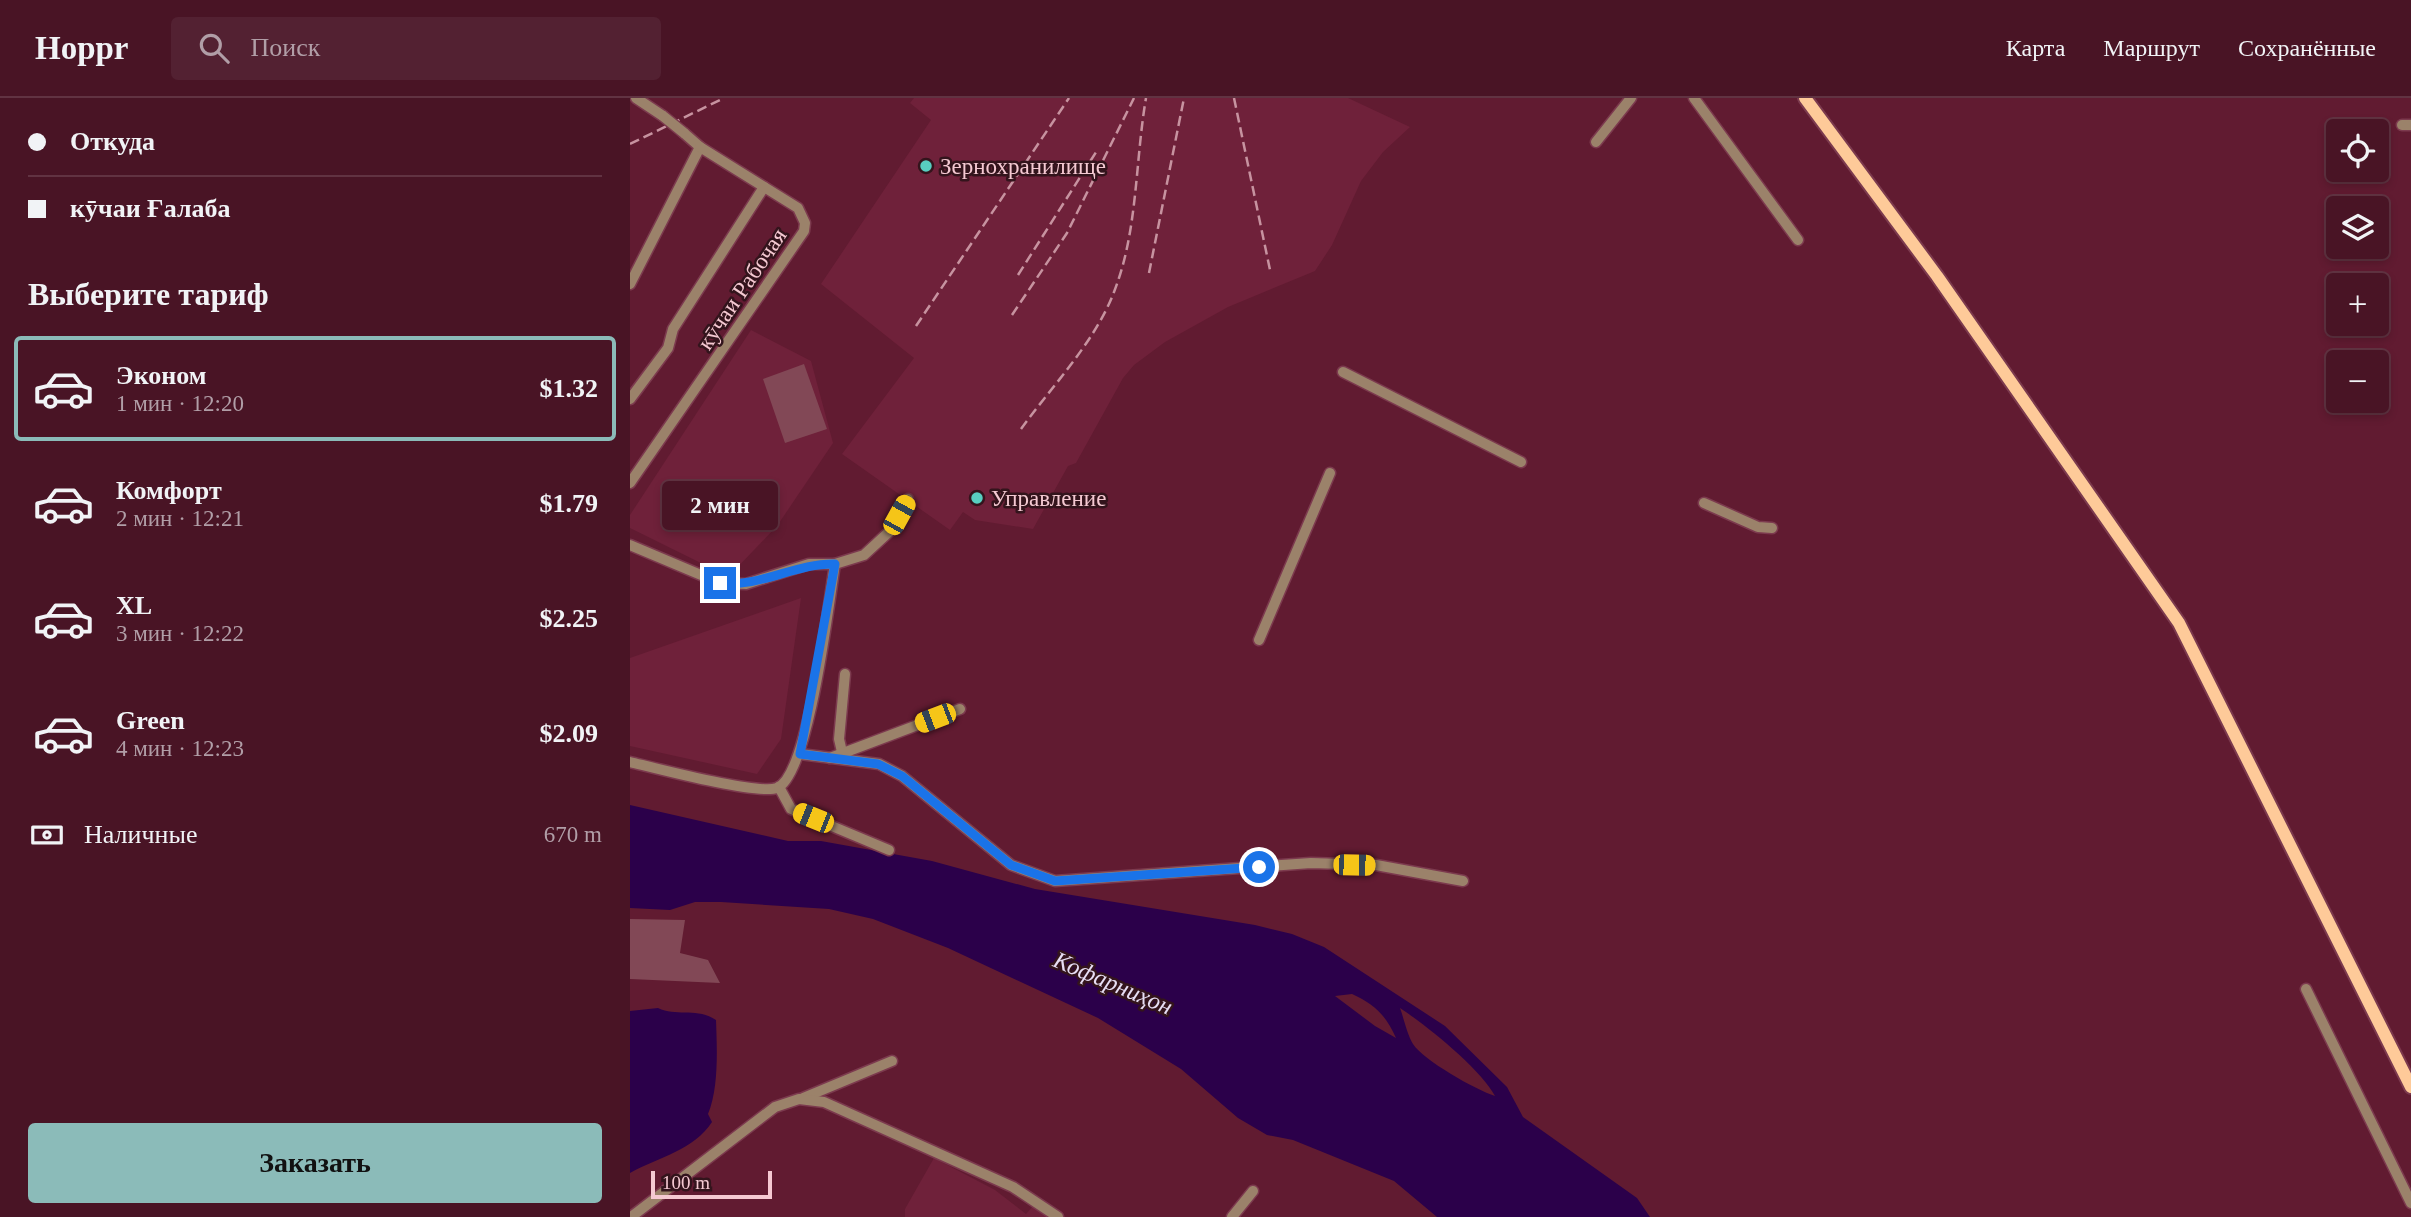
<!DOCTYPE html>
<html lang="ru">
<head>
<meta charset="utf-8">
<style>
	:root { --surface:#491425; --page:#532132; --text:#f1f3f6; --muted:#b19ea7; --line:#613342; --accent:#8bbbb9 }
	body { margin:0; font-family:Georgia,serif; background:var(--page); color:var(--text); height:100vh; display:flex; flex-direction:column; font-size:26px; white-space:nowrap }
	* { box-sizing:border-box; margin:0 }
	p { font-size:23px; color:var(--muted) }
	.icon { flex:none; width:38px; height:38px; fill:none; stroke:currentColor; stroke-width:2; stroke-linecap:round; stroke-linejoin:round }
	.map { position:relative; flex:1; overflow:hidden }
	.panel { display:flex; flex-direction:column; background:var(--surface); width:630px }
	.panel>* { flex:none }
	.top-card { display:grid; align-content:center; height:154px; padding:0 28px; background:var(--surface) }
	.buttons { position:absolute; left:1696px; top:21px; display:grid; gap:14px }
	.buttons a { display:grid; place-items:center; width:63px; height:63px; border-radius:7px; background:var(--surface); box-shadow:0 4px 10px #0003,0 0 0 2px var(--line); font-size:35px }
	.scale { position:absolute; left:21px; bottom:18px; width:121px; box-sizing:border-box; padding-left:7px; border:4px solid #f5c9d2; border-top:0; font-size:19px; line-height:24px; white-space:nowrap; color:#f5c9d2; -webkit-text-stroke:5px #33141c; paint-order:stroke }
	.end { position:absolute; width:32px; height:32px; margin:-16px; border:9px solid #1a73e8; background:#fff; box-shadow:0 0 0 4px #fff }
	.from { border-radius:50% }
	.bubble { position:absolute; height:49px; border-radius:7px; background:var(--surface); box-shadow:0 4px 10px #0003,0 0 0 2px var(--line); font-size:23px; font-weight:600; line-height:49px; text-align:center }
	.car { position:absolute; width:21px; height:42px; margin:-21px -10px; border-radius:9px; box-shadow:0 0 5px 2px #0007; background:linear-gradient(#f5c518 24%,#345 0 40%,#f5c518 0 76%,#345 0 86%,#f5c518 0) }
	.top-card b { display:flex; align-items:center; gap:24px; height:66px; font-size:26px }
	.top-card b+b { border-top:2px solid var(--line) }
	.top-card i { width:18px; height:18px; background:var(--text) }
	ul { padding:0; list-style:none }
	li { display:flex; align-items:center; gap:21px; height:105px; margin:0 14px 10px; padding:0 14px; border:4px solid transparent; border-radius:7px }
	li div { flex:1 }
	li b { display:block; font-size:26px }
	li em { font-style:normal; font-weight:600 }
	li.active { border-color:var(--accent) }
	li>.icon { width:63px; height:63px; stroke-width:1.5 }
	h2 { padding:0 28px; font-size:32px; line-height:84px }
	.pay { display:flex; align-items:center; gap:18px; height:77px; padding:0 28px; font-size:26px }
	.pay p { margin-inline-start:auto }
	.cta { display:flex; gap:14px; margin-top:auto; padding:14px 28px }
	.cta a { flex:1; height:80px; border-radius:7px; background:var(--accent); color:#111; font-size:28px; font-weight:600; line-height:80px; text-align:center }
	header { display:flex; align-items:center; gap:42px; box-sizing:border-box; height:98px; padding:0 35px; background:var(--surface); border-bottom:2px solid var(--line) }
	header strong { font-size:33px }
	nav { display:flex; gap:38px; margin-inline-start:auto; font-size:24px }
	.search { width:490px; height:63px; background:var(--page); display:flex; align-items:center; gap:18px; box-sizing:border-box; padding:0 24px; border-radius:7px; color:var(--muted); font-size:26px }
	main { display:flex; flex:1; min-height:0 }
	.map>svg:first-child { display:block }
	.built { fill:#6f213a }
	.green { fill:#824856 }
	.water { fill:#2b004a; fill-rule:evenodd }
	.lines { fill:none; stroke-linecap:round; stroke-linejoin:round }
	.minor-casing { stroke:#7c3a4e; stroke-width:13 }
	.major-casing { stroke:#7c3a4e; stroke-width:16 }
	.minor { stroke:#9b826a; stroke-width:10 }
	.major { stroke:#feca99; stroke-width:12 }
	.rail { stroke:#c793a0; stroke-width:2.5; stroke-dasharray:10 5; stroke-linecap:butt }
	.minor-bridge-casing { stroke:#7c3a4e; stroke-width:13; stroke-linecap:butt }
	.minor-bridge { stroke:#9b826a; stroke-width:10 }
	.route { stroke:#1a73e8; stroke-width:9 }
	.poi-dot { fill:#58cec0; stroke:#33141c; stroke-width:2.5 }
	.labels { text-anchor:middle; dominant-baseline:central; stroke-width:5; stroke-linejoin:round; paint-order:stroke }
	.poi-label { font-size:23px; fill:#f5c9d2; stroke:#33141c; text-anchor:start }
	.street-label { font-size:23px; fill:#f5c9d2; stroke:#33141c }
	.water-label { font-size:24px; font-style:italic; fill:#e7def4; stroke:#33141c }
</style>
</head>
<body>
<header>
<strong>Hoppr</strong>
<div class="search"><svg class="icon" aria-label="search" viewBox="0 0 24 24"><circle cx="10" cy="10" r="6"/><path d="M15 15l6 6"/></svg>Поиск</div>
<nav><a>Карта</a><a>Маршрут</a><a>Сохранённые</a></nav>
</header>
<main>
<section class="panel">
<div class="top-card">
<b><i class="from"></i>Откуда</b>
<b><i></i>кӯчаи Ғалаба</b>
</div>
<h2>Выберите тариф</h2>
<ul>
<li class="active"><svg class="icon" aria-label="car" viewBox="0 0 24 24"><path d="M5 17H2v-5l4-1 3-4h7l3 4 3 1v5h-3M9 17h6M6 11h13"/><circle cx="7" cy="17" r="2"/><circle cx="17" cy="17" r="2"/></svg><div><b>Эконом</b><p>1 мин · 12:20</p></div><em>$1.32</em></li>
<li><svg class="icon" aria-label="car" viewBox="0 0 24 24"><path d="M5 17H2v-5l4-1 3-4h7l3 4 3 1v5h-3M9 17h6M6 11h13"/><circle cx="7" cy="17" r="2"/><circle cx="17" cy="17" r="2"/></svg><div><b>Комфорт</b><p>2 мин · 12:21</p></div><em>$1.79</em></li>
<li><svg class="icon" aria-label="car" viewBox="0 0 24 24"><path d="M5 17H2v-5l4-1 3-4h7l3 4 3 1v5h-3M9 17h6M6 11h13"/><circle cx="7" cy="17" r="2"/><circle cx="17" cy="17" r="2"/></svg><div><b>XL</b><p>3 мин · 12:22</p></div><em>$2.25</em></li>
<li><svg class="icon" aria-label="car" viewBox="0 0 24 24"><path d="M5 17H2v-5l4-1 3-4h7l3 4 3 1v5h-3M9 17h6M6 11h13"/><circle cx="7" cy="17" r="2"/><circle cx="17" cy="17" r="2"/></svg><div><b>Green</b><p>4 мин · 12:23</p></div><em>$2.09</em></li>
</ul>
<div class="pay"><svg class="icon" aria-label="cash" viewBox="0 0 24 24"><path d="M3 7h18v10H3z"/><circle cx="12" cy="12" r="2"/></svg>Наличные<p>670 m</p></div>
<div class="cta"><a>Заказать</a></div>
</section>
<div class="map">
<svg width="1781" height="1119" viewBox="0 0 1781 1119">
	<rect width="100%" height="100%" fill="#611b31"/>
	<!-- built -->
	<g class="built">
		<path d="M284,0h434l62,29 -27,25 -22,29 -29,64 -17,26 -87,36 -63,35 -31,23 -11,13 -47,85 -8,3 -35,63 -58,-9 -12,-8 -13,18 -108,-76 72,-96 -93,-74 110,-164 -21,-17z"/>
		<path d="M121,232l60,31 22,82 -56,83 -45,47 -21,-5 -81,-40v-13z"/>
		<path d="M171,500l-20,141 -24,35 -127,-28v-88z"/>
		<path d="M304,1060l61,32 31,24 7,-8 16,11h-144v-8z"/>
	</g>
	<!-- green -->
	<g class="green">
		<path d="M174,266l23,65 -42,14 -22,-64z"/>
		<path d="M0,821l55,1 -5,33 28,7 12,23 -90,-4z"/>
	</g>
	<!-- water -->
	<g class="water">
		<path d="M0,707l158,36h33l111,20 103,28 220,36 37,9 32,13 121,79 62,61 16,30 114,81 13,19h-213l-43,-36 -101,-41 -26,-5 -29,-17 -57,-49 -83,-51 -150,-70 -75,-29 -44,-10 -108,-7h-26l-25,8 -40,-2zM722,896c22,10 34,21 44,44l-21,-12 -40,-30zM770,910c26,17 81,61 95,88 -19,-6 -72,-36 -82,-52 -6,-10 -9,-25 -13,-36z"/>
		<path d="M28,910c19,9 38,-1 58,12 1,28 3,68 -8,94l4,8c-18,28 -53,35 -82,51v-162z"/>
	</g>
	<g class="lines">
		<defs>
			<g id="minor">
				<path d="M6,0l27,18"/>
				<path d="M1064,0l104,142"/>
				<path d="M1772,27h9"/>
				<path d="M966,44l35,-44"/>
				<path d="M0,186l70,-137 -16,-14"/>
				<path d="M713,274l178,90"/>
				<path d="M0,301l38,-51 5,-19 91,-142"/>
				<path d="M0,385l174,-252 1,-8 -7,-15 -98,-61"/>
				<path d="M1074,405l54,24 14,1"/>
				<path d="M0,447l90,38 26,1 63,-20h26l29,-9 26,-24 18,-32"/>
				<path d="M629,542l71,-167"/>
				<path d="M212,654l-3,-13 6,-65"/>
				<path d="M170,656l79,10 23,12 109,89 44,16 256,-18 65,2 87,16"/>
				<path d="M200,660l130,-49"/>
				<path d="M0,664c25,6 127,33 147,26 32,-13 52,-187 58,-224"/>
				<path d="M149,689l12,22 98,41"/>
				<path d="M1676,891l105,214"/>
				<path d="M173,1000l89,-37"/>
				<path d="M1,1119l144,-110 24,-8 25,3 189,85 45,30"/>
				<path d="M602,1119l21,-26"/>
			</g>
			<path id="major" d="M1175,0l132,178 242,347 232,464"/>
		</defs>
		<!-- minor casing -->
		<use href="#minor" class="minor-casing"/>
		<!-- major casing -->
		<use href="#major" class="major-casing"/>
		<!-- minor -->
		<use href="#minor" class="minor"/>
		<!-- major -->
		<use href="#major" class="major"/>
		<!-- rail -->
		<g class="rail">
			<path d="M604,0l36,172"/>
			<path d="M0,46l94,-46"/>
			<path d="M519,175l35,-175"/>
			<path d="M388,177l80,-126"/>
			<path d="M382,217l55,-82 67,-135"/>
			<path d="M286,228l153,-228"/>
			<path d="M391,331c31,-43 74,-87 93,-137 24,-61 21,-130 32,-194"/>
		</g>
		<defs>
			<path id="minor-bridge" d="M33,18l21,17"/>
		</defs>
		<!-- minor-bridge casing -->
		<use href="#minor-bridge" class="minor-bridge-casing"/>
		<!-- minor-bridge -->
		<use href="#minor-bridge" class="minor-bridge"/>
	</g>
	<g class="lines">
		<!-- route -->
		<path class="route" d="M90,485c40,5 75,-20 115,-19l-35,190 78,10 24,12 109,89 44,16 204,-14"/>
	</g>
	<!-- markers -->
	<g class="poi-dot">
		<circle cx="296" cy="68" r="7"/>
		<circle cx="347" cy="400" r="7"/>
	</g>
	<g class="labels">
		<!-- poi labels -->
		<g class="poi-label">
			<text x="310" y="68">Зернохранилище</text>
			<text x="361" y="400">Управление</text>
		</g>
		<!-- street labels -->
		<g class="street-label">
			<text transform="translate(112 191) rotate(-56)">кӯчаи Рабочая</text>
		</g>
		<!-- water labels -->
		<g class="water-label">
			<text transform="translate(483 885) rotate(23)">Кофарниҳон</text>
		</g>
	</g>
</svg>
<div class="buttons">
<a><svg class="icon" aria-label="locate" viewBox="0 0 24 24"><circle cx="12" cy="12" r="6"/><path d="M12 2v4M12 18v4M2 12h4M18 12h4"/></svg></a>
<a><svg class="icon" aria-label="layers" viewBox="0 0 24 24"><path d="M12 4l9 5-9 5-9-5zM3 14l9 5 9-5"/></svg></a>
<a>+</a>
<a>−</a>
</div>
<div class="scale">100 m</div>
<i class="end from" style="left:629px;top:769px"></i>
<i class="end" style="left:90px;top:485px"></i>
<div class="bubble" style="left:32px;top:383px;width:116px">2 мин</div>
<i class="car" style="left:269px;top:417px;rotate:29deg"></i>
<i class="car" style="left:305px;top:620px;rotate:249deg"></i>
<i class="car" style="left:183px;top:720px;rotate:292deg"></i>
<i class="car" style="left:724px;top:767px;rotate:91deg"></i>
</div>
</main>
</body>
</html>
